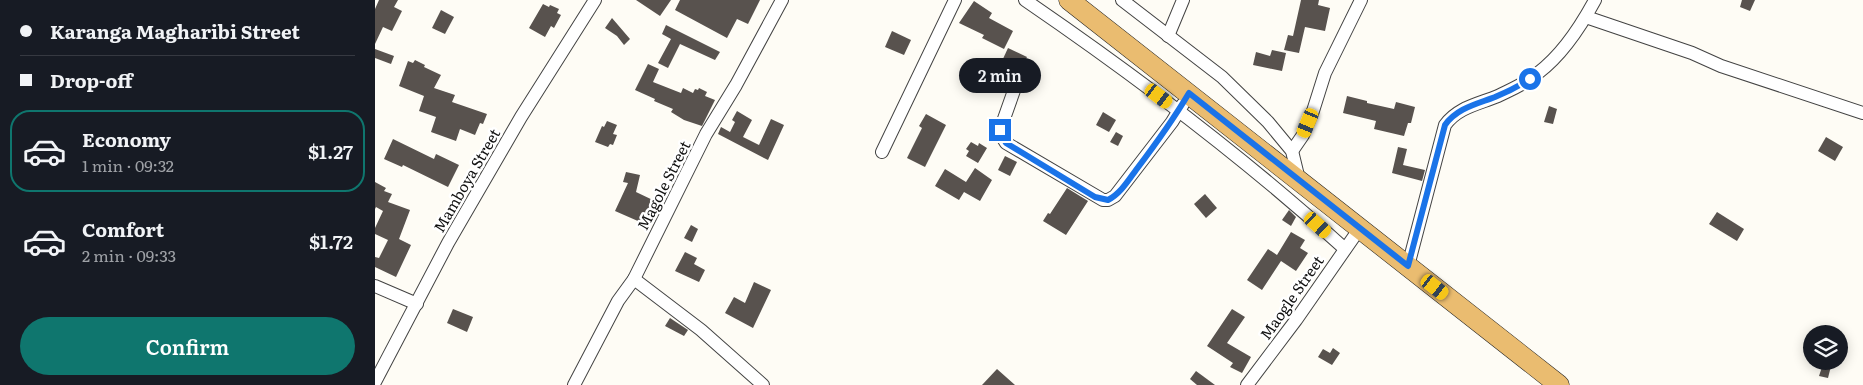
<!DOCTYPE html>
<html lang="en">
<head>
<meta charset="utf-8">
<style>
	:root { --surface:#171b24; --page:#242831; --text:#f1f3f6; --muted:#9ea1a6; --line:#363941; --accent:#0f766e }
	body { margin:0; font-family:Literata,serif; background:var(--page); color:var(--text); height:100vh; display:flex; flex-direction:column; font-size:19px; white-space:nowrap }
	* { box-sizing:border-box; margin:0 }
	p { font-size:16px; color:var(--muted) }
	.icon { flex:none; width:28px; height:28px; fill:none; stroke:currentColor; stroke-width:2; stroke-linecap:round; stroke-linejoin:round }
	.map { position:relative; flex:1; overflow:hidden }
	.panel { display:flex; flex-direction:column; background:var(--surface); width:375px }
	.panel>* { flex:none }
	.hud { display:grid; align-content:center; height:110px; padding:0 20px; background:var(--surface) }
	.controls { position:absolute; left:1428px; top:325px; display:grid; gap:10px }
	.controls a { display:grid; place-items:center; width:45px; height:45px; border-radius:50%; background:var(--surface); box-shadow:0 2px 12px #0003; font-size:25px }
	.end { position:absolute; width:22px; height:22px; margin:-11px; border:6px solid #1a73e8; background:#fff; box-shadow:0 0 0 2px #fff }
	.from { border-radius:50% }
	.bubble { position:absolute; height:35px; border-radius:18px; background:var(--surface); box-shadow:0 2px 12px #0003; font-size:16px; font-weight:600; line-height:35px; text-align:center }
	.car { position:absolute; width:15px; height:30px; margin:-15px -8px; border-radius:6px; box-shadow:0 0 4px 1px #0007; background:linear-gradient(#f5c518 24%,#345 0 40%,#f5c518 0 76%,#345 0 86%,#f5c518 0) }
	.hud b { display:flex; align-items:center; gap:18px; height:48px; font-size:19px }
	.hud b+b { border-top:1px solid var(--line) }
	.hud i { width:12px; height:12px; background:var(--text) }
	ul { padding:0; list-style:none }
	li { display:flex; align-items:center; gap:15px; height:82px; margin:0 10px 8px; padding:0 10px; border:2px solid transparent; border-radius:20px }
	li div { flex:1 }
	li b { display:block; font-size:19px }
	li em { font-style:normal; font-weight:600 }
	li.active { border-color:var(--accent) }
	li>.icon { width:45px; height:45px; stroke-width:1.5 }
	.action { display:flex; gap:10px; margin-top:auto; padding:10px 20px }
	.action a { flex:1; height:58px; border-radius:30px; background:var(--accent); color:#fff; font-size:20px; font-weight:600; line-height:58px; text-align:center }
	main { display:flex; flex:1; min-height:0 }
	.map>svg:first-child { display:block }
	.building { fill:#58524e }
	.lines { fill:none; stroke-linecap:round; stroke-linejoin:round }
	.minor-casing { stroke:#434343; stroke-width:14 }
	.trunk-casing { stroke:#212121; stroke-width:21 }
	.minor { stroke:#fff; stroke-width:12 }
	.trunk { stroke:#eabc70; stroke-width:20 }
	.route { stroke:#1a73e8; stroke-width:6 }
	.labels { text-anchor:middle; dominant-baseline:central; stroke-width:5; stroke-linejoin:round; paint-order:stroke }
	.street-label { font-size:15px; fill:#101010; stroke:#fff }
</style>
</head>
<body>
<main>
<section class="panel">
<div class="hud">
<b><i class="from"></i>Karanga Magharibi Street</b>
<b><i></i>Drop-off</b>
</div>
<ul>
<li class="active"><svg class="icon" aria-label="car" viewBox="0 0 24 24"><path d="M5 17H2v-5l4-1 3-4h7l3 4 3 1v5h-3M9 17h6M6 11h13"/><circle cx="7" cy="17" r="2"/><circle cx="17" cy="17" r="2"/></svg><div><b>Economy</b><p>1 min · 09:32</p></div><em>$1.27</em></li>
<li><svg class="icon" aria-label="car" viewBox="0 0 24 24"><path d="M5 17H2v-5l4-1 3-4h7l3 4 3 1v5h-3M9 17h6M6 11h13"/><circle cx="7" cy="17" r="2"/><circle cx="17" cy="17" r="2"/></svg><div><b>Comfort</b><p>2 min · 09:33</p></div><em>$1.72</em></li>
</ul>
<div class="action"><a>Confirm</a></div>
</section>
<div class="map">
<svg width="1488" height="385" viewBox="0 0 1488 385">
	<rect width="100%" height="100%" fill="#fefcf5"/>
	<!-- building -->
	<g class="building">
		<path d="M4,0h19l-4,7 8,4 -10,20 -9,-4 -8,17v-35z"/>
		<path d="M261,0h35l-11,16z"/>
		<path d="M305,0h80l-12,24 -11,-5 -10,19 -52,-28z"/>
		<path d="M926,0h18l-1,5 12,3 -5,23 -20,-4 -6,26 -15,-3 4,-15 5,1z"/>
		<path d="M1367,0h13l-5,11 -10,-4z"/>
		<path d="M599,1l18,12 -3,5 24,13 -9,18 -22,-11 2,-3 -25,-12z"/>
		<path d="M168,4l6,3 1,-2 9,4 -2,4 4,2 -7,13 -3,-2 -6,11 -16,-9z"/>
		<path d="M66,10l13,7 -9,17 -13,-6z"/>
		<path d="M237,18l18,21 -6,6 -7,-9 -12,-8z"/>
		<path d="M291,25l54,27 -5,8 -35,-16 -12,24 -10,-5 13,-24 -9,-5z"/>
		<path d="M517,31l19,9 -7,15 -19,-8z"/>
		<path d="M633,48l19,9 -7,13 -18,-9z"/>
		<path d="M0,49l19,7 -3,8 -16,-6z"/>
		<path d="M897,50l14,3 -4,18 -29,-6 3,-13 14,4z"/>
		<path d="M40,60l10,5 -1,2 17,8 -7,13 21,7 -3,7 35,12 -4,10 -3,-1 -5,12 -15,-6 -4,12 -25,-9 5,-15 -17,-6 5,-15 -25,-10 9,-25 5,2z"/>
		<path d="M273,64l11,5 -6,13 28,11 2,-5 10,5 2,-4 3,1 1,-2 8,4 -2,4 10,4 -13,26 -18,-6 -13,-8 2,-3 -19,-8 1,-2 -20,-9z"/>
		<path d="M972,96l20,5v2l27,6 2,-7 19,5 -4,16h-3l-4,13 -30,-7 2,-8 -33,-8z"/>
		<path d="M1174,106l8,3 -4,15 -9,-2z"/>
		<path d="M362,111l15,9 -9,17 16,8 12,-26 13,6 -16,35 -50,-26 3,-7 9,5 5,-10 -3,-2z"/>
		<path d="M728,112l13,8 -7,12 -13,-7z"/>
		<path d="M551,114l20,11 -21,42 -18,-9 15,-30 -3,-2z"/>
		<path d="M232,121l10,4 -4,9 4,1 -4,10 -3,-1 -2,3 -13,-5 7,-16 2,1z"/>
		<path d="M741,132l7,4 -5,10 -8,-4z"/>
		<path d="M1451,137l17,10 -8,14 -17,-10z"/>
		<path d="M18,139l41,20 2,-5 23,11 -11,22 -45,-22 -1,2 -18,-8z"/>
		<path d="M596,142l7,4 1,-3 8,5 -9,15 -12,-7 3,-5 -3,-2z"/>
		<path d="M1023,147l9,2 -4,16 22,5 -3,11 -30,-8z"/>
		<path d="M630,156l12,6 -7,14 -12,-6z"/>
		<path d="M600,168l17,12 -12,21 -16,-9 -5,8 -24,-14 10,-17 21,13z"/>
		<path d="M251,172l14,3 -4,17 21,10 -10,23 -32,-14 13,-28 -5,-1z"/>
		<path d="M0,182l11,6 -2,3 8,3 -4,8 22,8 -11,29 12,6 -15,32 -21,-10v-10l4,1 9,-18 -13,-6v-6l8,-17 -7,-4 -1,2z"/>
		<path d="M692,188l21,13 -22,34 -23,-14 5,-8 2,1z"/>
		<path d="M830,194l12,14 -11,10 -12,-14z"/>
		<path d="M914,210l7,7 -5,9 -9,-6z"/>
		<path d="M1342,212l27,17 -7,12 -28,-17z"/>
		<path d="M316,225l7,4 -6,13 -8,-4z"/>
		<path d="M916,232l14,8 -5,8 8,5 -12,18 -15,-10 -19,29 -15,-10 21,-31 9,6z"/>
		<path d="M310,252l12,6 -3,6 11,6 -6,12 -24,-11z"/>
		<path d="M379,282l17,8 -18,38 -28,-15 9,-16 11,6z"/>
		<path d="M78,309l20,8 -6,15 -20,-9z"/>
		<path d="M857,309l13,8 -18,26 24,14 -9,16 -12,-6 3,-4 -26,-17z"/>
		<path d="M295,318l18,12 -4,6 -19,-10z"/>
		<path d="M958,348l7,5 -8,12 -14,-8 5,-8 7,4z"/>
		<path d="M1448,364l8,2 -3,12 -9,-2z"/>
		<path d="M622,369l18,16h-33z"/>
		<path d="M821,371l19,14h-18l-7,-6z"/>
	</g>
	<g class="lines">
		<defs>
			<g id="minor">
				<path d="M650,0c111,76 221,159 320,249"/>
				<path d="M747,0l100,77 46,45 24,29 7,29"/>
				<path d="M1211,17l106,36 29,13 142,47"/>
				<path d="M793,36l15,-36"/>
				<path d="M642,82l-17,48 1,5 5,8 97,57h5l7,-4 57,-74 11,-18"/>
				<path d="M917,151l11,-16 10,-24 12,-38 36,-73"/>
				<path d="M507,152l73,-152"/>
				<path d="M1033,266l37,-141c13,-18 34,-21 53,-29 14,-7 29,-13 40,-23 24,-18 43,-47 57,-73"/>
				<path d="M259,279l67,51 62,55"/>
				<path d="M0,286l42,18"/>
				<path d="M0,382l73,-139 73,-126 74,-117"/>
				<path d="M199,385l44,-84 16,-22 72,-145 30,-49 46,-85"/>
				<path d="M872,385l49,-65 64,-92"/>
			</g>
			<path id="trunk" d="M694,0l490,385"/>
		</defs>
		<!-- minor casing -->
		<use href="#minor" class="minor-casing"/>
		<!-- trunk casing -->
		<use href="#trunk" class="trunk-casing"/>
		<!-- minor -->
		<use href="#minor" class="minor"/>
		<!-- trunk -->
		<use href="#trunk" class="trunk"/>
	</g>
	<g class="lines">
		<!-- route -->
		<path class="route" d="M625,130l1,5 5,8 89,54 13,3c12,-6 20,-19 28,-30 19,-25 37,-50 53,-77l219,173 37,-141c12,-17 32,-21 50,-28 12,-5 24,-11 35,-18"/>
	</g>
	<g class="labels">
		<!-- street labels -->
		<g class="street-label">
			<text transform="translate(91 180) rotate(-60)">Mamboya Street</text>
			<text transform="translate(288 185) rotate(-63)">Magole Street</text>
			<text transform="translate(916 297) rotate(-55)">Maogle Street</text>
		</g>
	</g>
</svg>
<div class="controls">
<a><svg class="icon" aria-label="layers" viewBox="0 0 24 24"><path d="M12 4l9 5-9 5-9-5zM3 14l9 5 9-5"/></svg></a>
</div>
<i class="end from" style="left:1155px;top:79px"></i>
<i class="end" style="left:625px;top:130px"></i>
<div class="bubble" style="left:584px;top:58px;width:82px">2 min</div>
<i class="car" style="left:784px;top:96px;rotate:127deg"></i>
<i class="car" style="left:933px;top:123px;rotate:203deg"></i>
<i class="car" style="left:943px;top:225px;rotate:132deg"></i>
<i class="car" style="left:1060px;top:287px;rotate:128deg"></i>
</div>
</main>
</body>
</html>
